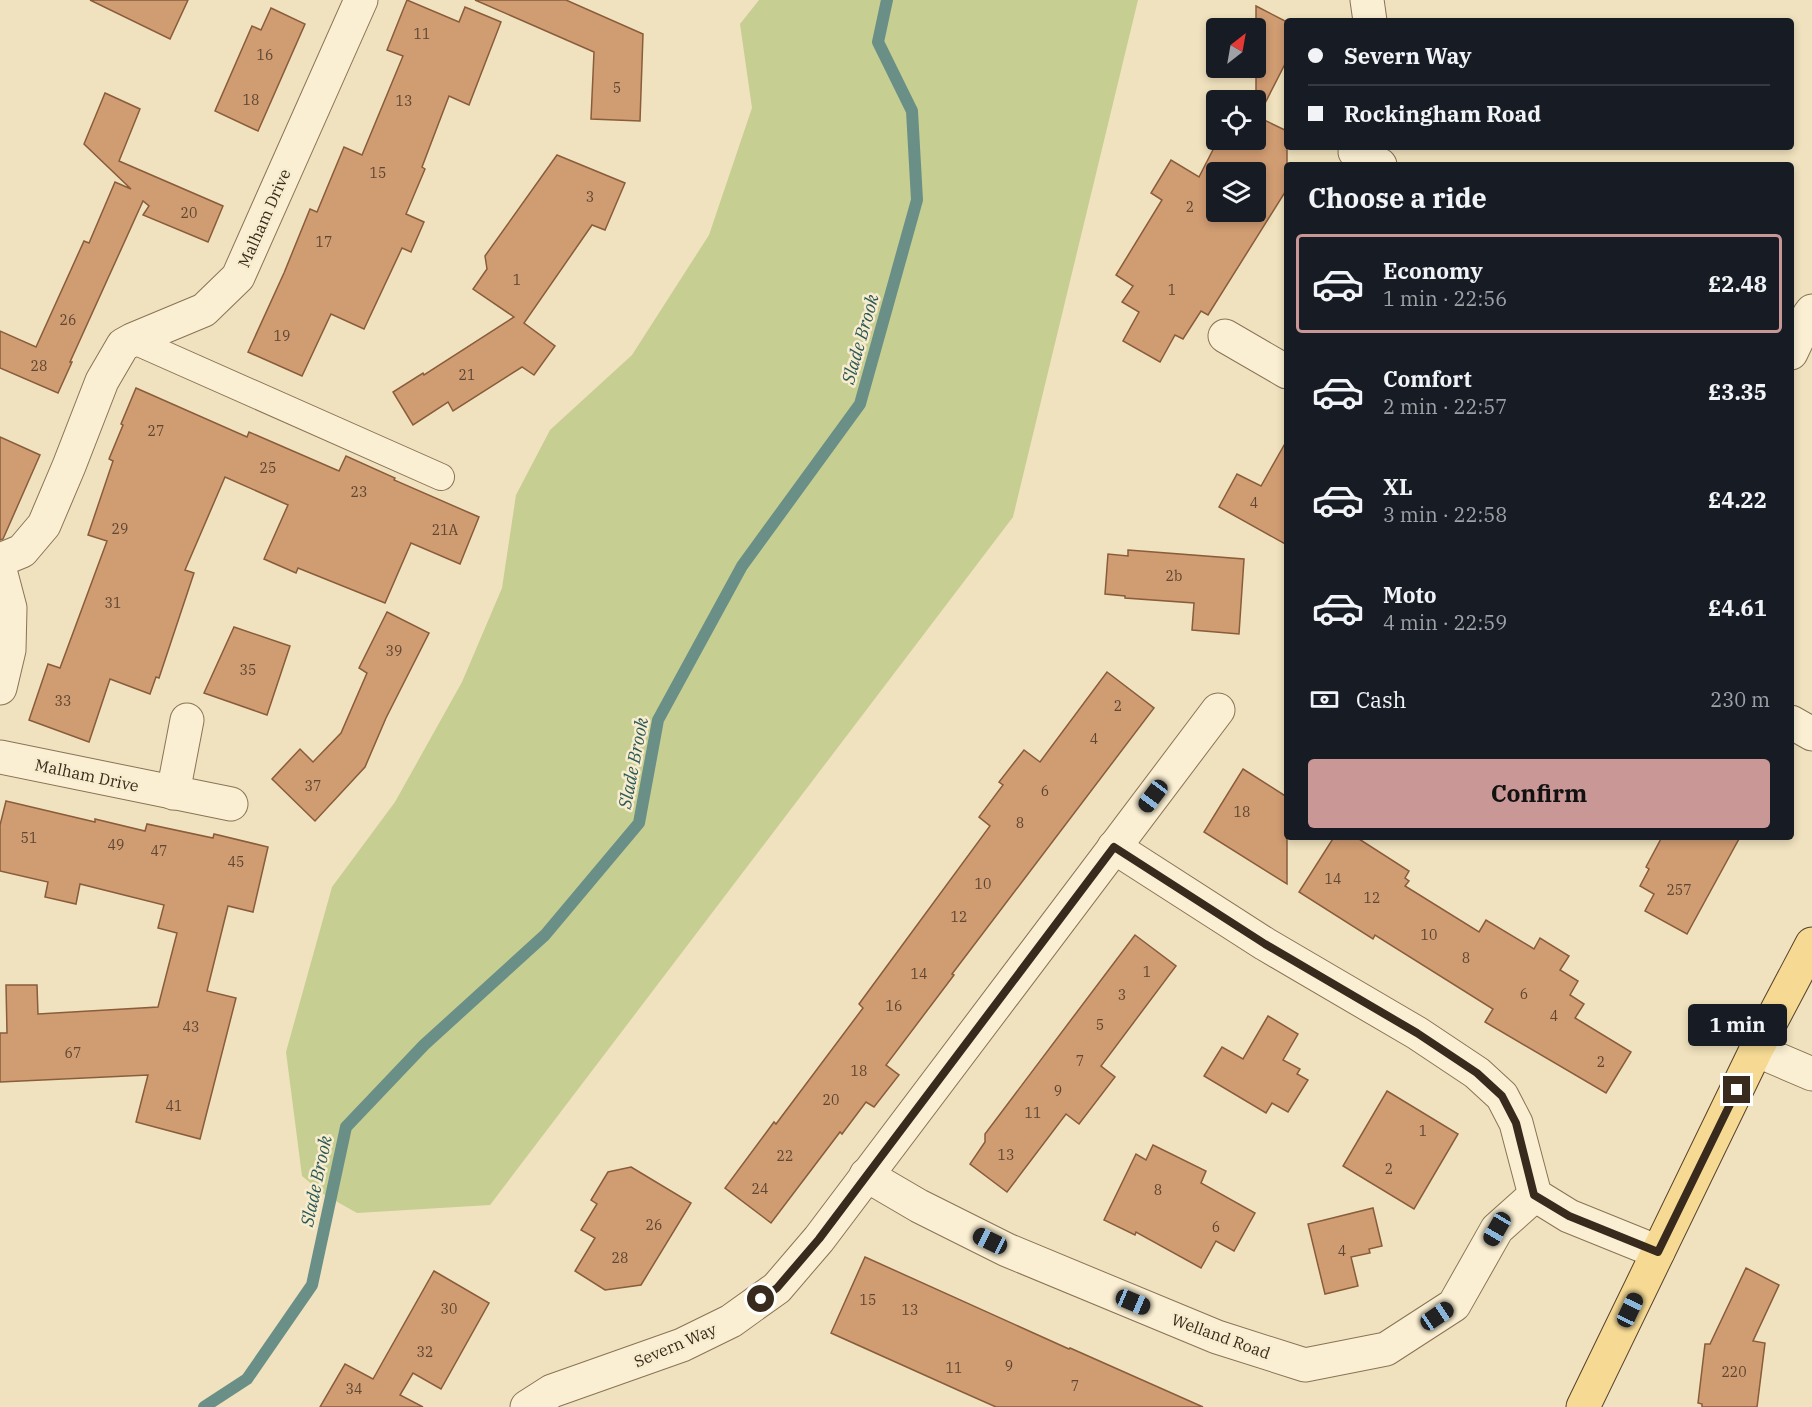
<!DOCTYPE html>
<html lang="en">
<head>
<meta charset="utf-8">
<style>
	:root { --surface:#171b24; --page:#242831; --text:#f1f3f6; --muted:#9ea1a6; --line:#363941; --accent:#ca9797 }
	body { margin:0; font-family:"IBM Plex Serif",serif; background:var(--page); color:var(--text); height:100vh; display:flex; flex-direction:column; font-size:22px; white-space:nowrap }
	* { box-sizing:border-box; margin:0 }
	p { font-size:20px; color:var(--muted) }
	.icon { flex:none; width:33px; height:33px; fill:none; stroke:currentColor; stroke-width:2; stroke-linecap:round; stroke-linejoin:round }
	.map { position:relative; flex:1; overflow:hidden }
	.details { position:absolute; left:1284px; top:162px; width:510px; height:678px; display:flex; flex-direction:column; background:var(--surface); border-radius:6px; box-shadow:0 3px 9px #0003 }
	.details>* { flex:none }
	.guide { position:absolute; left:1284px; top:18px; width:510px; height:132px; border-radius:6px; box-shadow:0 3px 9px #0003; display:grid; align-content:center; height:132px; padding:0 24px; background:var(--surface) }
	.needle { width:39px; rotate:31deg }
	.tools { position:absolute; left:1206px; top:18px; display:grid; gap:12px }
	.tools a { display:grid; place-items:center; width:60px; height:60px; border-radius:6px; background:var(--surface); box-shadow:0 3px 9px #0003; font-size:30px }
	.end { position:absolute; width:27px; height:27px; margin:-14px; border:8px solid #382a1c; background:#fff; box-shadow:0 0 0 3px #fff }
	.from { border-radius:50% }
	.bubble { position:absolute; height:42px; border-radius:6px; background:var(--surface); box-shadow:0 3px 9px #0003; font-size:20px; font-weight:800; line-height:42px; text-align:center }
	.car { position:absolute; width:18px; height:36px; margin:-18px -9px; border-radius:8px; box-shadow:0 0 4px 2px #0007; background:linear-gradient(#222 24%,#8ab4d8 0 40%,#222 0 76%,#8ab4d8 0 86%,#222 0) }
	.guide b { display:flex; align-items:center; gap:21px; height:57px; font-size:22px }
	.guide b+b { border-top:2px solid var(--line) }
	.guide i { width:15px; height:15px; background:var(--text) }
	ul { padding:0; list-style:none }
	li { display:flex; align-items:center; gap:18px; height:99px; margin:0 12px 9px; padding:0 12px; border:3px solid transparent; border-radius:6px }
	li div { flex:1 }
	li b { display:block; font-size:22px }
	li em { font-style:normal; font-weight:800 }
	li.selected { border-color:var(--accent) }
	li>.icon { width:54px; height:54px; stroke-width:1.5 }
	h2 { padding:0 24px; font-size:27px; line-height:72px }
	.pay { display:flex; align-items:center; gap:15px; height:66px; padding:0 24px; font-size:22px }
	.pay p { margin-inline-start:auto }
	.primary-button { display:flex; gap:12px; margin-top:auto; padding:12px 24px }
	.primary-button a { flex:1; height:69px; border-radius:6px; background:var(--accent); color:#111; font-size:24px; font-weight:800; line-height:69px; text-align:center }
	.map>svg:first-child { display:block }
	.green { fill:#c6ce92 }
	.lines { fill:none; stroke-linecap:round; stroke-linejoin:round }
	.stream { stroke:#698f87; stroke-width:12 }
	.building { fill:#d09c72; stroke:#895c3b; stroke-width:1.5; fill-rule:evenodd }
	.lane-casing { stroke:#897356; stroke-width:28 }
	.street-casing { stroke:#897356; stroke-width:35 }
	.primary-casing { stroke:#56402b; stroke-width:35 }
	.lane { stroke:#faefd2; stroke-width:26 }
	.street { stroke:#faefd2; stroke-width:33 }
	.primary { stroke:#f6da94; stroke-width:33 }
	.route { stroke:#382a1c; stroke-width:8 }
	.labels { text-anchor:middle; dominant-baseline:central; stroke-width:5; stroke-linejoin:round; paint-order:stroke }
	.number-label { font-size:14px; fill:#5e4632 }
	.street-label { font-size:16px; fill:#382a1c; stroke:#f7ecce }
	.water-label { font-size:18px; font-style:italic; fill:#2a5857; stroke:#f7ecce }
</style>
</head>
<body>
<div class="map">
<svg width="1812" height="1407" viewBox="0 0 1812 1407">
	<rect width="100%" height="100%" fill="#f0e2be"/>
	<!-- green -->
	<path class="green" d="M759,0h379l-125,517 -523,688 -133,8 -32,-18 -23,-19 -16,-124 46,-165 63,-85 67,-120 40,-94 14,-93 34,-65 82,-75 77,-120 43,-127 -12,-84z"/>
	<g class="lines">
		<!-- stream -->
		<path class="stream" d="M204,1407l43,-28 65,-94 34,-158 78,-82 121,-110 94,-112 19,-103 84,-154 118,-162 57,-204 -5,-89 -34,-69 9,-42"/>
	</g>
	<!-- building -->
	<g class="building">
		<path d="M90,0h98l-18,39z"/>
		<path d="M407,0l52,22 6,-15 36,15 -32,83 -20,-9 -27,71 3,2 -19,45 18,8 -13,30 -9,-4 -38,81 -33,-15 -29,62 -54,-24 36,-79 26,-64 7,3 27,-65 18,8 41,-99 -16,-6z"/>
		<path d="M475,0h91l77,34 -3,87 -49,-2 3,-67z"/>
		<path d="M1256,6l31,16v38l-29,57 29,14v58l-79,126 -7,-4 -18,28 -8,-4 -15,27 -37,-21 16,-29 -17,-10 11,-16 -17,-11 46,-75 -11,-7 20,-33 28,17 19,-37h38zM1216,172h40v40h-40z"/>
		<path d="M271,8l34,16 -47,107 -43,-20 37,-85 9,4z"/>
		<path d="M105,93l35,16 -21,52 104,45 -15,36 -65,-27 6,-9 -6,-5 -73,161h2l-14,31 -58,-25v-37l36,16 48,-106 5,2 26,-61 16,7 -47,-45z"/>
		<path d="M557,155l68,28 -20,47 -13,-5 -68,98 31,23 -21,29 -12,-8 -69,44 -5,-9 -35,23 -20,-33 30,-19 1,2 90,-58 -41,-28 14,-20 -2,-13z"/>
		<path d="M136,388l111,49 2,-5 90,39 7,-15 49,22 -1,2 85,37 -19,47 -49,-21 -26,60 -87,-35 -2,5 -32,-14 24,-54 -63,-28 -40,93 9,3 -35,105 -3,-1 -6,17 -40,-15 -21,63 -60,-22 19,-56 12,4 47,-127 -19,-6 25,-74 -4,-2 14,-34 -2,-1z"/>
		<path d="M0,437l40,18 -37,84 -3,1z"/>
		<path d="M1287,440v105l-68,-38 18,-33 24,12z"/>
		<path d="M1128,550l116,9 -5,75 -47,-4 2,-27 -69,-5v-2l-20,-2 3,-40 20,2z"/>
		<path d="M387,612l42,21 -43,85 -21,49 -50,54 -43,-42 28,-30 13,13 28,-29 26,-60 -8,-5z"/>
		<path d="M234,627l56,19 -23,69 -63,-22z"/>
		<path d="M1107,672l47,36 -202,266 2,1 -68,90 13,10 -25,32 -8,-5 -24,32 -2,-2 -69,91 -46,-35 49,-66 2,2 87,-116 -4,-4 131,-178 -11,-9 24,-32 -4,-3 25,-32 16,12z"/>
		<path d="M1243,769l44,28v87l-83,-52z"/>
		<path d="M6,801l89,21v-3l50,12 2,-7 66,14 1,-4 54,13 -15,65 -25,-6 -21,85 29,7 -36,141 -64,-17 12,-47 -148,7v-49h7l-1,-48h31l1,29 120,-7 19,-74 -19,-5 6,-23 -84,-21 -4,20 -31,-7 3,-15 -48,-11v-46z"/>
		<path d="M1334,837h22l53,34 -4,7 4,3 -4,5 74,46 7,-12 48,29 6,-11 29,18 -9,14 18,11 -8,14 14,9 -9,14 56,34 -25,41 -121,-71 8,-13 -118,-74 -2,4 -74,-47z"/>
		<path d="M1662,837h78l-53,97 -42,-23 9,-17 -14,-8 9,-17 -3,-2z"/>
		<path d="M1135,935l41,31 -75,100 14,11 -36,47 -13,-10 -59,78 -37,-28 15,-22v-8z"/>
		<path d="M1268,1016l30,18 -15,26 17,9 -3,5 11,6 -20,32 -16,-9 -6,10 -62,-37 18,-29 21,12z"/>
		<path d="M1387,1091l71,43 -44,75 -71,-43z"/>
		<path d="M1153,1145l53,26 -5,12 54,30 -21,38 -18,-10 -15,27 -65,-36 -1,3 -31,-15 32,-66 10,6z"/>
		<path d="M631,1167l60,36 -50,82 -36,5 -30,-19 20,-33 -14,-8 16,-26 -6,-4 17,-28z"/>
		<path d="M1373,1208l9,38 -13,3 1,4 -19,4 7,29 -33,8 -17,-70z"/>
		<path d="M865,1257l204,92 1,-1 133,59h-207l-36,-16 -129,-58z"/>
		<path d="M1746,1268l33,17 -26,56 12,2 -8,64h-55v-3l-4,-1 7,-59h5z"/>
		<path d="M434,1271l55,32 -48,86 -28,-16 -13,22 23,12h-103l25,-43 28,15z"/>
	</g>
	<g class="lines">
		<defs>
			<path id="lane" d="M132,340l309,137"/>
			<g id="street">
				<path d="M1367,0l3,21"/>
				<path d="M1355,152l25,13"/>
				<path d="M1225,336l62,36"/>
				<path d="M1791,353l18,-38 3,-4"/>
				<path d="M0,560l22,-9 22,-26 25,-59 33,-85 21,-36 9,-5 72,-30 34,-33 123,-277"/>
				<path d="M0,570l10,38 -1,42 -9,38"/>
				<path d="M1791,722l21,12"/>
				<path d="M0,757l231,47"/>
				<path d="M173,793l14,-73"/>
				<path d="M1114,847l151,97 152,89 60,40 25,23 14,27 19,72 34,21 89,36"/>
				<path d="M1756,1050l56,24"/>
				<path d="M866,1175l53,31 88,44 210,87 88,28 81,-16 68,-44 43,-76 38,-34"/>
				<path d="M527,1407l25,-16 130,-46 49,-24 46,-33 42,-49 399,-529"/>
			</g>
			<path id="primary" d="M1583,1407l173,-357 56,-106"/>
		</defs>
		<!-- lane casing -->
		<use href="#lane" class="lane-casing"/>
		<!-- street casing -->
		<use href="#street" class="street-casing"/>
		<!-- primary casing -->
		<use href="#primary" class="primary-casing"/>
		<!-- lane -->
		<use href="#lane" class="lane"/>
		<!-- street -->
		<use href="#street" class="street"/>
		<!-- primary -->
		<use href="#primary" class="primary"/>
	</g>
	<g class="lines">
		<!-- route -->
		<path class="route" d="M761,1299l16,-11 42,-49 295,-392 151,97 152,89 60,40 25,23 14,27 18,72 35,21 89,36 79,-162"/>
	</g>
	<g class="labels">
		<!-- number labels -->
		<g class="number-label">
			<text x="422" y="34">11</text>
			<text x="265" y="55">16</text>
			<text x="617" y="88">5</text>
			<text x="251" y="100">18</text>
			<text x="404" y="101">13</text>
			<text x="378" y="173">15</text>
			<text x="590" y="197">3</text>
			<text x="1190" y="207">2</text>
			<text x="189" y="213">20</text>
			<text x="324" y="242">17</text>
			<text x="517" y="280">1</text>
			<text x="1172" y="290">1</text>
			<text x="68" y="320">26</text>
			<text x="282" y="336">19</text>
			<text x="39" y="366">28</text>
			<text x="467" y="375">21</text>
			<text x="156" y="431">27</text>
			<text x="268" y="468">25</text>
			<text x="359" y="492">23</text>
			<text x="1254" y="503">4</text>
			<text x="120" y="529">29</text>
			<text x="445" y="530">21A</text>
			<text x="1174" y="576">2b</text>
			<text x="113" y="603">31</text>
			<text x="394" y="651">39</text>
			<text x="248" y="670">35</text>
			<text x="63" y="701">33</text>
			<text x="1118" y="706">2</text>
			<text x="1094" y="739">4</text>
			<text x="313" y="786">37</text>
			<text x="1045" y="791">6</text>
			<text x="1242" y="812">18</text>
			<text x="1020" y="823">8</text>
			<text x="29" y="838">51</text>
			<text x="116" y="845">49</text>
			<text x="159" y="851">47</text>
			<text x="236" y="862">45</text>
			<text x="1333" y="879">14</text>
			<text x="983" y="884">10</text>
			<text x="1679" y="890">257</text>
			<text x="1372" y="898">12</text>
			<text x="959" y="917">12</text>
			<text x="1429" y="935">10</text>
			<text x="1466" y="958">8</text>
			<text x="1147" y="972">1</text>
			<text x="919" y="974">14</text>
			<text x="1524" y="994">6</text>
			<text x="1122" y="995">3</text>
			<text x="894" y="1006">16</text>
			<text x="1554" y="1016">4</text>
			<text x="1100" y="1025">5</text>
			<text x="191" y="1027">43</text>
			<text x="73" y="1053">67</text>
			<text x="1080" y="1061">7</text>
			<text x="1601" y="1062">2</text>
			<text x="859" y="1071">18</text>
			<text x="1058" y="1091">9</text>
			<text x="831" y="1100">20</text>
			<text x="174" y="1106">41</text>
			<text x="1033" y="1113">11</text>
			<text x="1423" y="1131">1</text>
			<text x="1006" y="1155">13</text>
			<text x="785" y="1156">22</text>
			<text x="1389" y="1169">2</text>
			<text x="760" y="1189">24</text>
			<text x="1158" y="1190">8</text>
			<text x="654" y="1225">26</text>
			<text x="1216" y="1227">6</text>
			<text x="1342" y="1251">4</text>
			<text x="620" y="1258">28</text>
			<text x="868" y="1300">15</text>
			<text x="449" y="1309">30</text>
			<text x="910" y="1310">13</text>
			<text x="425" y="1352">32</text>
			<text x="1009" y="1366">9</text>
			<text x="954" y="1368">11</text>
			<text x="1734" y="1372">220</text>
			<text x="1075" y="1386">7</text>
			<text x="354" y="1389">34</text>
		</g>
		<!-- street labels -->
		<g class="street-label">
			<text transform="translate(264 218) rotate(-66)">Malham Drive</text>
			<text transform="translate(87 775) rotate(12)">Malham Drive</text>
			<text transform="translate(1221 1336) rotate(20)">Welland Road</text>
			<text transform="translate(675 1345) rotate(-23)">Severn Way</text>
		</g>
		<!-- water labels -->
		<g class="water-label">
			<text transform="translate(860 339) rotate(-74)">Slade Brook</text>
			<text transform="translate(633 763) rotate(-79)">Slade Brook</text>
			<text transform="translate(316 1181) rotate(-78)">Slade Brook</text>
		</g>
	</g>
</svg>
<div class="tools">
<a><svg class="needle" viewBox="-14 -14 28 28"><path d="M0-13l5 13h-10z" fill="#e53935"/><path d="M0 13l5-13h-10z" fill="#9ea1a6"/></svg></a>
<a><svg class="icon" aria-label="locate" viewBox="0 0 24 24"><circle cx="12" cy="12" r="6"/><path d="M12 2v4M12 18v4M2 12h4M18 12h4"/></svg></a>
<a><svg class="icon" aria-label="layers" viewBox="0 0 24 24"><path d="M12 4l9 5-9 5-9-5zM3 14l9 5 9-5"/></svg></a>
</div>
<i class="end from" style="left:761px;top:1299px"></i>
<i class="end" style="left:1737px;top:1090px"></i>
<div class="bubble" style="left:1688px;top:1004px;width:99px">1 min</div>
<i class="car" style="left:1153px;top:796px;rotate:217deg"></i>
<i class="car" style="left:1497px;top:1229px;rotate:210deg"></i>
<i class="car" style="left:990px;top:1241px;rotate:296deg"></i>
<i class="car" style="left:1133px;top:1302px;rotate:113deg"></i>
<i class="car" style="left:1630px;top:1310px;rotate:25deg"></i>
<i class="car" style="left:1437px;top:1316px;rotate:56deg"></i>
<div class="guide">
<b><i class="from"></i>Severn Way</b>
<b><i></i>Rockingham Road</b>
</div>
<section class="details">
<h2>Choose a ride</h2>
<ul>
<li class="selected"><svg class="icon" aria-label="car" viewBox="0 0 24 24"><path d="M5 17H2v-5l4-1 3-4h7l3 4 3 1v5h-3M9 17h6M6 11h13"/><circle cx="7" cy="17" r="2"/><circle cx="17" cy="17" r="2"/></svg><div><b>Economy</b><p>1 min · 22:56</p></div><em>£2.48</em></li>
<li><svg class="icon" aria-label="car" viewBox="0 0 24 24"><path d="M5 17H2v-5l4-1 3-4h7l3 4 3 1v5h-3M9 17h6M6 11h13"/><circle cx="7" cy="17" r="2"/><circle cx="17" cy="17" r="2"/></svg><div><b>Comfort</b><p>2 min · 22:57</p></div><em>£3.35</em></li>
<li><svg class="icon" aria-label="car" viewBox="0 0 24 24"><path d="M5 17H2v-5l4-1 3-4h7l3 4 3 1v5h-3M9 17h6M6 11h13"/><circle cx="7" cy="17" r="2"/><circle cx="17" cy="17" r="2"/></svg><div><b>XL</b><p>3 min · 22:58</p></div><em>£4.22</em></li>
<li><svg class="icon" aria-label="car" viewBox="0 0 24 24"><path d="M5 17H2v-5l4-1 3-4h7l3 4 3 1v5h-3M9 17h6M6 11h13"/><circle cx="7" cy="17" r="2"/><circle cx="17" cy="17" r="2"/></svg><div><b>Moto</b><p>4 min · 22:59</p></div><em>£4.61</em></li>
</ul>
<div class="pay"><svg class="icon" aria-label="cash" viewBox="0 0 24 24"><path d="M3 7h18v10H3z"/><circle cx="12" cy="12" r="2"/></svg>Cash<p>230 m</p></div>
<div class="primary-button"><a>Confirm</a></div>
</section>
</div>
</body>
</html>
